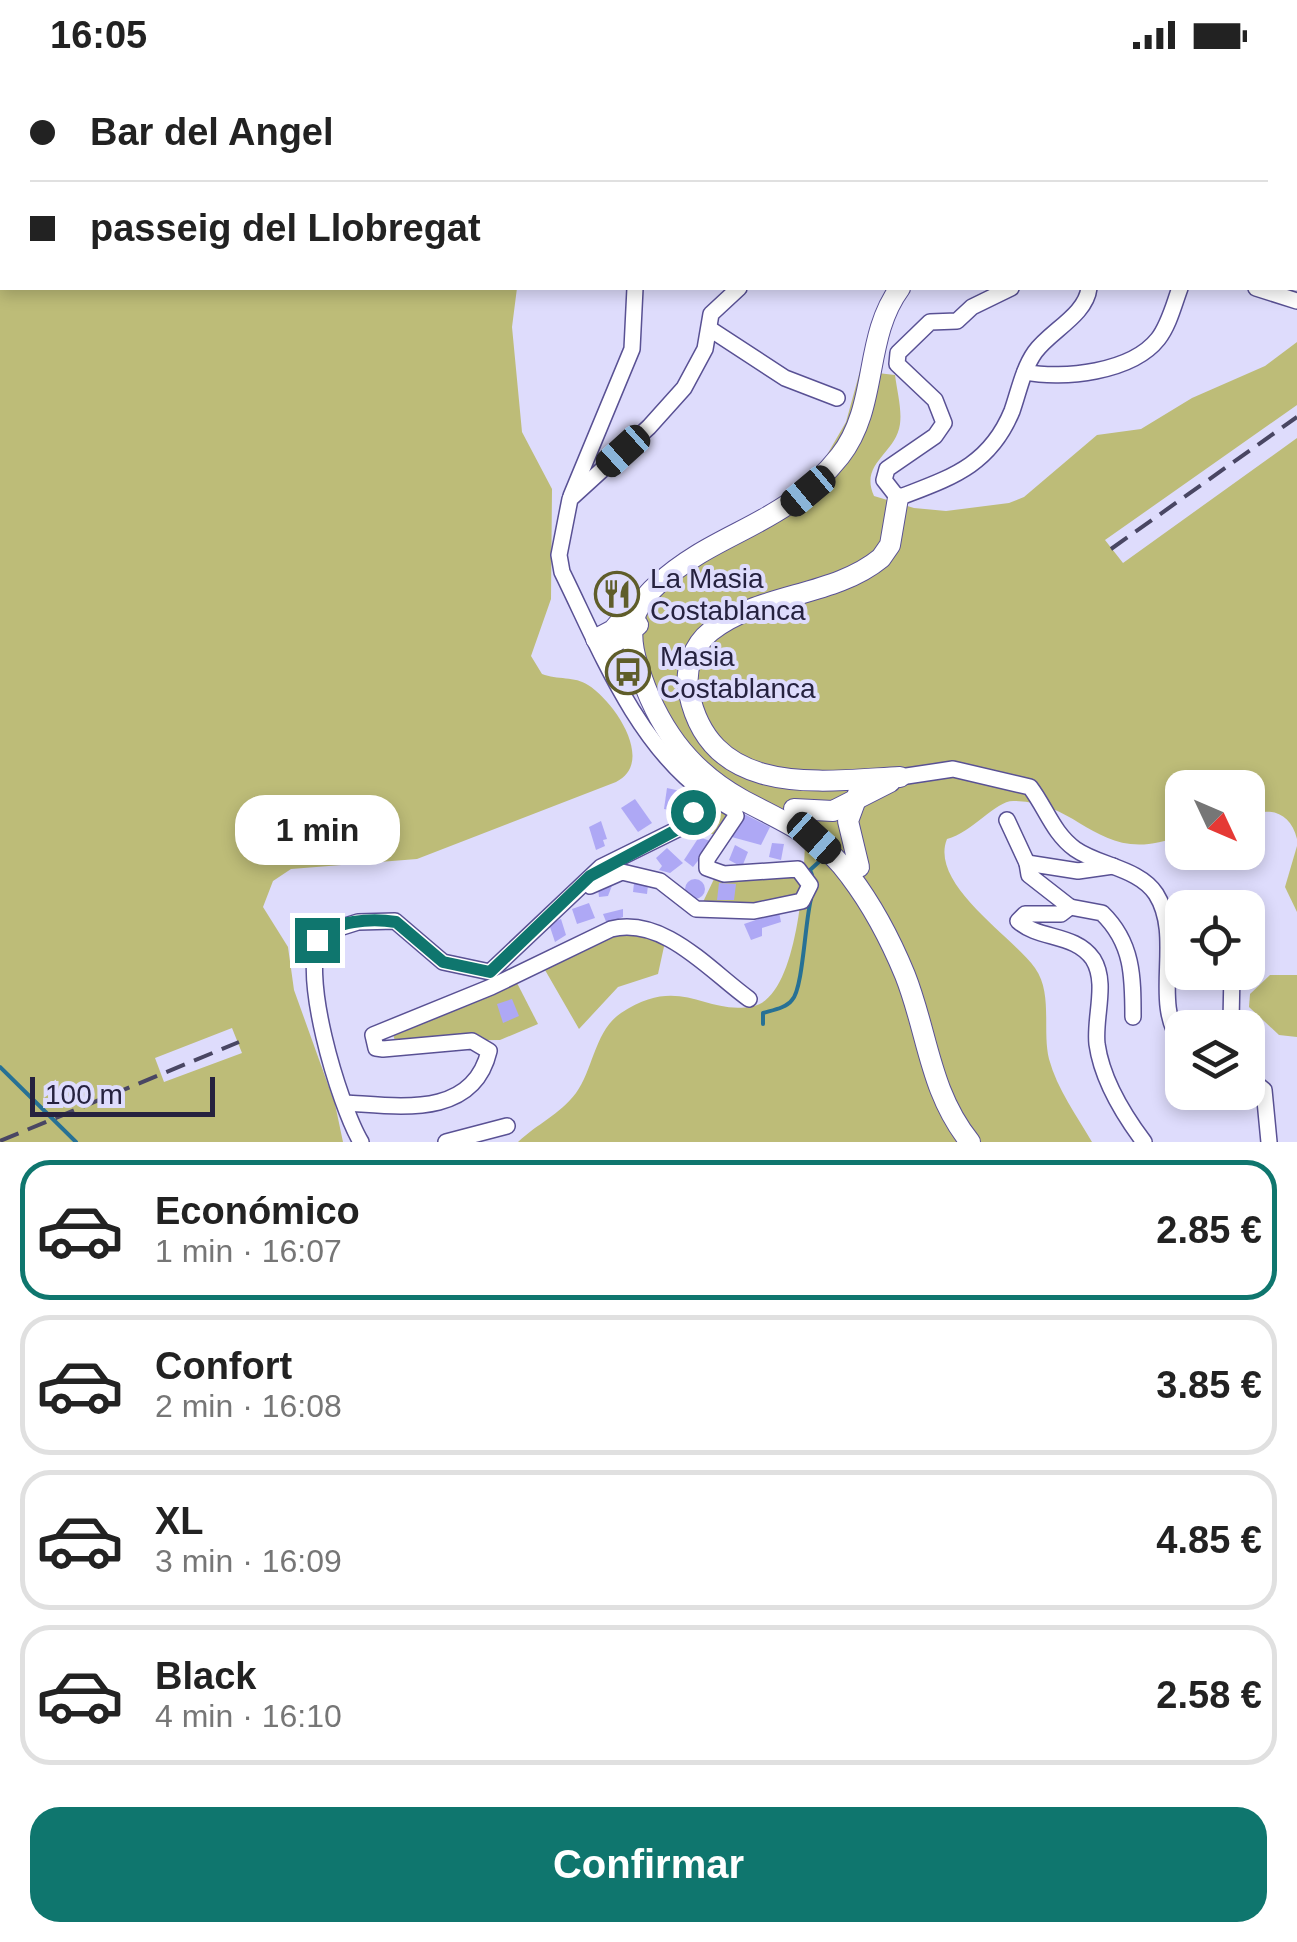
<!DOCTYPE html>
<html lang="es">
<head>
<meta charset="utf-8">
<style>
	:root { --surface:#fff; --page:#f2f2f2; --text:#222; --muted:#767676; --line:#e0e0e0; --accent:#0f766e }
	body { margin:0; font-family:Helvetica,sans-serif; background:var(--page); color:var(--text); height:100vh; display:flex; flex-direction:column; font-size:38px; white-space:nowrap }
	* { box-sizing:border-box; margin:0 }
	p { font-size:32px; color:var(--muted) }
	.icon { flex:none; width:55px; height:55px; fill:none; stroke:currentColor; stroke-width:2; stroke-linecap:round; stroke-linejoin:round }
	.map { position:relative; height:1072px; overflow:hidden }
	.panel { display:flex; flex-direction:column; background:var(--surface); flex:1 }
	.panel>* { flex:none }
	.banner { position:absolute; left:0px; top:0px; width:1298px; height:220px; box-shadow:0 5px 15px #0003; display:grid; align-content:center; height:220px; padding:0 30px; background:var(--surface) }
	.needle { width:65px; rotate:134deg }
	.tools { position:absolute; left:1165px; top:700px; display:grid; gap:20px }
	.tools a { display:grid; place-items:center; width:100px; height:100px; border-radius:20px; background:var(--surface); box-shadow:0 5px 15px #0003; font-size:50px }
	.scale { position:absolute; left:30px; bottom:25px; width:185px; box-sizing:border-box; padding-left:10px; border:5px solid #26223f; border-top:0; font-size:28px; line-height:35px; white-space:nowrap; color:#26223f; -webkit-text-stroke:8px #dedcfc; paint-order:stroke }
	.end { position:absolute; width:45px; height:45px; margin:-22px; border:12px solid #0f766e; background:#fff; box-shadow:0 0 0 5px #fff }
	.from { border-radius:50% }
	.bubble { position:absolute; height:70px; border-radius:30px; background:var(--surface); box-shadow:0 5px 15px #0003; font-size:32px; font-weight:600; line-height:70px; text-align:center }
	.car { position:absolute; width:30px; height:60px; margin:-30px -15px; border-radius:12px; box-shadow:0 0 8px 2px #0007; background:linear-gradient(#222 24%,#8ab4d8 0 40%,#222 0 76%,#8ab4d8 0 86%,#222 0) }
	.banner b { display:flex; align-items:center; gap:35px; height:95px; font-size:38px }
	.banner b+b { border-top:2px solid var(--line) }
	.banner i { width:25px; height:25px; background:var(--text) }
	ul { padding:18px 0 0; list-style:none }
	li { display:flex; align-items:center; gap:30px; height:140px; margin:0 20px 15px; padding:0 10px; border:5px solid var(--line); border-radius:30px }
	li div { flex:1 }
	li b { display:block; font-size:38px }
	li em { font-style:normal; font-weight:600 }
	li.on { border-color:var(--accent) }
	li>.icon { width:90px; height:90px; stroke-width:1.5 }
	.cta { display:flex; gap:20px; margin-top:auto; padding:20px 30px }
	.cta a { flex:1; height:115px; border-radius:30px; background:var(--accent); color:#fff; font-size:40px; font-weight:600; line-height:115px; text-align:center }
	.status { display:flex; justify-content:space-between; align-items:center; height:70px; padding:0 50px; background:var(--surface); direction:ltr }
	.status svg { height:28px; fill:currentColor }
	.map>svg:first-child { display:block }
	.green { fill:#bdbc78; fill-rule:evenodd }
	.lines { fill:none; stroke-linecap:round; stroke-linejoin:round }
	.stream { stroke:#277195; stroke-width:4 }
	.building { fill:#aea8f5 }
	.minor-casing { stroke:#595194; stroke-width:18 }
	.major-casing { stroke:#595194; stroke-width:22 }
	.minor { stroke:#fff; stroke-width:15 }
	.major { stroke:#fff; stroke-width:20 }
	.rail { stroke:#494663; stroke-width:4; stroke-dasharray:20 10; stroke-linecap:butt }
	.route { stroke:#0f766e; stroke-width:12 }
	.labels { text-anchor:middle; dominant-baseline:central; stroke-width:8; stroke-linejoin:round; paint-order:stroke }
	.poi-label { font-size:28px; fill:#26223f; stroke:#dedcfc; text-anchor:start }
</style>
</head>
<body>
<div class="status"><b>16:05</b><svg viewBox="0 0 49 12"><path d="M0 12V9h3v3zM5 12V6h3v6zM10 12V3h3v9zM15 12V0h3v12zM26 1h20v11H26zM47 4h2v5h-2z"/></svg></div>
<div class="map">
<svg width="1297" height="1072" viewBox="0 0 1297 1072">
	<rect width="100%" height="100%" fill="#dedcfc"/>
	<!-- green -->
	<g class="green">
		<path d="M0,0l292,2h-290v216h515l-5,39 10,105 30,57 -1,110 -20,57 11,18c15,6 33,2 46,11 26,16 68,77 28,97l-199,77 -126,10 -18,12 -10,26 25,40 6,43 41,114 8,38h-343zM232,958l10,25 -78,29 -9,-24z"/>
		<path d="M1297,272v63l-192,135 18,23 174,-125v401c-6,-26 -27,-33 -49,-23v-28h-66v47c-83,34 -99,-34 -168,-34 -18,-1 -41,31 -67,38 -18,45 64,96 88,129 18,25 7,62 14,91 8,30 28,57 43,83h-574c19,-18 41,-27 58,-49 17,-23 19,-63 45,-80 61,-40 84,4 133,-7 44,-10 51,-134 51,-170l-146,-105 -45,-86 18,-50 73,-52 68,-40 51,-43 22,-38 14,-51 35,4c2,16 7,34 5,49 -4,30 -41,39 -26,72l40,12 32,3 63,-8 15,-6 73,-62 44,-6 51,-31 73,-32z"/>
		<path d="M710,733l21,12 -15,21 -20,-10z"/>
		<path d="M1297,776v66l-12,-25z"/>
		<path d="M715,807h86l2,18 -62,15 -39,-6z"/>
		<path d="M621,862l44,10 -7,32 -40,13 -39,42 -34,-59z"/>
		<path d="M1270,905h27v62l-18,-2 -30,-28 1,-13z"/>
		<path d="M517,913l21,41 -38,16 -105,1 -2,-7z"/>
	</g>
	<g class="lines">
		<!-- stream -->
		<g class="stream">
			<path d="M812,805l-2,-5 11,-10"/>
			<path d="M763,954v-11c10,-3 23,-5 29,-13 11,-11 13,-79 19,-101"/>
			<path d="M0,997l76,75"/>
		</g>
	</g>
	<!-- building -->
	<g class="building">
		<path d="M667,718l18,4 -5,20 -16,-3z"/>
		<path d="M635,729l17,24 -14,9 -17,-24z"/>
		<path d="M744,744l26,13 -9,18 -33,-9z"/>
		<path d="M601,751l6,18 -4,1 2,6 -9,4 -7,-23z"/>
		<path d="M699,767l14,5 -20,25 -9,-7z"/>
		<path d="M772,773l12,1 -3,16 -12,-3z"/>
		<path d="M735,775l13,7 -6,15 -13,-7z"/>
		<path d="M667,778l16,15 -13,10 -11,-3 3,-4 -6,-8z"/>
		<circle cx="695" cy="819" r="10"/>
		<path d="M613,813l-5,13 -9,1 -1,-8z"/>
		<path d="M634,813l14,2 -1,9 -14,-2z"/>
		<path d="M719,813l17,1 -2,16h-17z"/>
		<path d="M589,833l6,15 -18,6 -5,-15z"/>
		<path d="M623,839v8l-16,7 -4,-10z"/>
		<path d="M779,842l2,10 -19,6v8l-11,4 -7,-16z"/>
		<path d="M561,849l5,16 -11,7 -6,-18z"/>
		<path d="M512,929l7,17 -16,7 -6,-19z"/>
	</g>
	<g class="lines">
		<defs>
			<g id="minor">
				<path d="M1267,0v2"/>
				<path d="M989,2l2,-2"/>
				<path d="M1083,2v-2"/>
				<path d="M1128,2l1,-2"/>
				<path d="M1295,68l2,-7"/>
				<path d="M1295,94l2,4"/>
				<path d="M1295,119l2,-2"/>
				<path d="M1011,218l-39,19 -15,14 -27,1 -32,31 -1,11 38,36 9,23 -9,13 -48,33 -3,11 14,18c51,-20 91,-31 114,-87 7,-20 11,-42 23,-59 15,-21 51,-37 54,-64"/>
				<path d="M1256,218l41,13"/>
				<path d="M710,259l75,49 52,20"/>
				<path d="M1025,302c38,8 107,0 133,-33 11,-14 16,-35 22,-51"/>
				<path d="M571,426l61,-147 3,-61"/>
				<path d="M900,707l53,-8 77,18c16,21 23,46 45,62 24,17 64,19 81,45 28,44 -6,109 26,149"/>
				<path d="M1007,750l20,43"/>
				<path d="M1113,796l-35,5 -51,-8 2,12 41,32 -9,7h-36l-7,7c21,19 57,12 75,38 15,24 1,58 4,85 5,36 26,70 47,98"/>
				<path d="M590,816l32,-14 38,9 36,28 58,2 48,-10 8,-16 -12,-16 -74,5 -17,-6v-9l29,-43 -2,-6 -29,-17"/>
				<path d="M1070,837l32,6c31,30 31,64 31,104"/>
				<path d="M1226,838h1"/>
				<path d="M1231,952l1,-50"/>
				<path d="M1248,1007l16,13 5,52"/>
				<path d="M346,1033c52,3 127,16 143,-52l-17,-10 -89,8 -7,-1 -3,-13 118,-48 120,-58c53,-13 99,42 138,70"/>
				<path d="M361,1072c-21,-35 -65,-176 -38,-209l35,-11 37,-1 48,41 47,10 111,-105 79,-39 25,-35c-70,-51 -106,-146 -143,-221l-3,-17 11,-56 79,-72 35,-39 21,-39 6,-35 28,-26"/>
				<path d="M446,1072l61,-16"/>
			</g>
			<g id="major">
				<path d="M1191,2l2,-2"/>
				<path d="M900,218c-37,50 -21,118 -60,168 -57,72 -122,73 -183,129 -26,23 -30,48 -19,81 18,58 49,103 103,133 42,23 80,36 109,77 22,29 41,65 55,99 23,58 24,116 65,167"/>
				<path d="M898,428l-8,47 -9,13c-47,39 -122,35 -170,73 -18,14 -27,40 -22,62 22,106 132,88 211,84"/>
				<path d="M596,569l17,-9 22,-26"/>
				<path d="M603,581l35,-26"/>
				<path d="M859,721l-11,30 11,46"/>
				<path d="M794,739l39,2 57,-29"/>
			</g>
		</defs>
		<!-- minor casing -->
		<use href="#minor" class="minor-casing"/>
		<!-- major casing -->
		<use href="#major" class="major-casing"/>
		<!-- minor -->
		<use href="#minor" class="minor"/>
		<!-- major -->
		<use href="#major" class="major"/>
		<!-- rail -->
		<g class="rail">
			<path d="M1111,479l186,-132"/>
			<path d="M0,1071l239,-99"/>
		</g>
	</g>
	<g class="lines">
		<!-- route -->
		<path class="route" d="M317,870c16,-20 55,-22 79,-18l47,40 47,10 100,-96 90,-48 13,-16"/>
	</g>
	<!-- icons -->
	<defs>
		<symbol id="restaurant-ring" viewBox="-11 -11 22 22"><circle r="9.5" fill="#dedcfc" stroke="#5f5d2a" stroke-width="1.5"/><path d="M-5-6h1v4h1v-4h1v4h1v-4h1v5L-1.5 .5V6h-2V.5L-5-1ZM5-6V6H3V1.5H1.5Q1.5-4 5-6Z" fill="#5f5d2a"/></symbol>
		<symbol id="bus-ring" viewBox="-11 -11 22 22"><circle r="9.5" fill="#dedcfc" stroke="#5f5d2a" stroke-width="1.5"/><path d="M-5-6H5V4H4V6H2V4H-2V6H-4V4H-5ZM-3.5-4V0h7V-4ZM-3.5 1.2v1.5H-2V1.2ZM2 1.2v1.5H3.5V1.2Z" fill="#5f5d2a"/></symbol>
	</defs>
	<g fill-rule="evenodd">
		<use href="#restaurant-ring" x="592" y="499" width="50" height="50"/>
		<use href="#bus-ring" x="603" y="577" width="50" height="50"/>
	</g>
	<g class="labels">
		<!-- poi labels -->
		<g class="poi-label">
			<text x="650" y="508">La Masia<tspan x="650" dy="32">Costablanca</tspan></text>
			<text x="660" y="586">Masia<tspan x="660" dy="32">Costablanca</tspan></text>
		</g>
	</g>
</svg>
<div class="tools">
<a><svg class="needle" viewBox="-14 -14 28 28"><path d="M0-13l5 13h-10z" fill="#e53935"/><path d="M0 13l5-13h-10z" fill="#767676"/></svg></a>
<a><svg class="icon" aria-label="locate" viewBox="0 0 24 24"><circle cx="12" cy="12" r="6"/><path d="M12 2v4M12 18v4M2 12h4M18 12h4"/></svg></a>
<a><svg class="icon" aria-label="layers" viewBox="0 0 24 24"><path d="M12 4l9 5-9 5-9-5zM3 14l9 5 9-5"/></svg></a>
</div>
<div class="scale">100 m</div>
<i class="end from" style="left:693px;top:742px"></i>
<i class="end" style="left:317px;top:870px"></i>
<div class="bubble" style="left:235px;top:725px;width:165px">1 min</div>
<i class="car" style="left:623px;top:381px;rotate:228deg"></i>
<i class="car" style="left:808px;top:421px;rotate:230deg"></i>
<i class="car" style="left:814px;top:768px;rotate:132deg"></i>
<div class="banner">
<b><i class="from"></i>Bar del Angel</b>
<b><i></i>passeig del Llobregat</b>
</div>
</div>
<section class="panel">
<ul>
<li class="on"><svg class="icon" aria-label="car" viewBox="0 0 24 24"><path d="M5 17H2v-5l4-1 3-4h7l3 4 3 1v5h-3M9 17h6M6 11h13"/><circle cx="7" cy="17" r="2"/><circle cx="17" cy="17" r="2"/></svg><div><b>Económico</b><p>1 min · 16:07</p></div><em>2.85 €</em></li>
<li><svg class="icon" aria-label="car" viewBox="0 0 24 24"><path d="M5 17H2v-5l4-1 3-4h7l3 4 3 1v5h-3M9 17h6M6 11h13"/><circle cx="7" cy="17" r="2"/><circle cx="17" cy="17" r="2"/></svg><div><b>Confort</b><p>2 min · 16:08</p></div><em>3.85 €</em></li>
<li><svg class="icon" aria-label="car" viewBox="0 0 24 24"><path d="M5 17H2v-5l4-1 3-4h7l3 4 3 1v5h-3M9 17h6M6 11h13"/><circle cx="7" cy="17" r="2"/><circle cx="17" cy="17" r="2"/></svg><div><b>XL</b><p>3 min · 16:09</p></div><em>4.85 €</em></li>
<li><svg class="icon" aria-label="car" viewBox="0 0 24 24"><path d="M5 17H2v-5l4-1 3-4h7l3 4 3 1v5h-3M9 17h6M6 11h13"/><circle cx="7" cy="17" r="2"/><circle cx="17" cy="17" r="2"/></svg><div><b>Black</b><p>4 min · 16:10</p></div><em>2.58 €</em></li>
</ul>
<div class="cta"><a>Confirmar</a></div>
</section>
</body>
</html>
